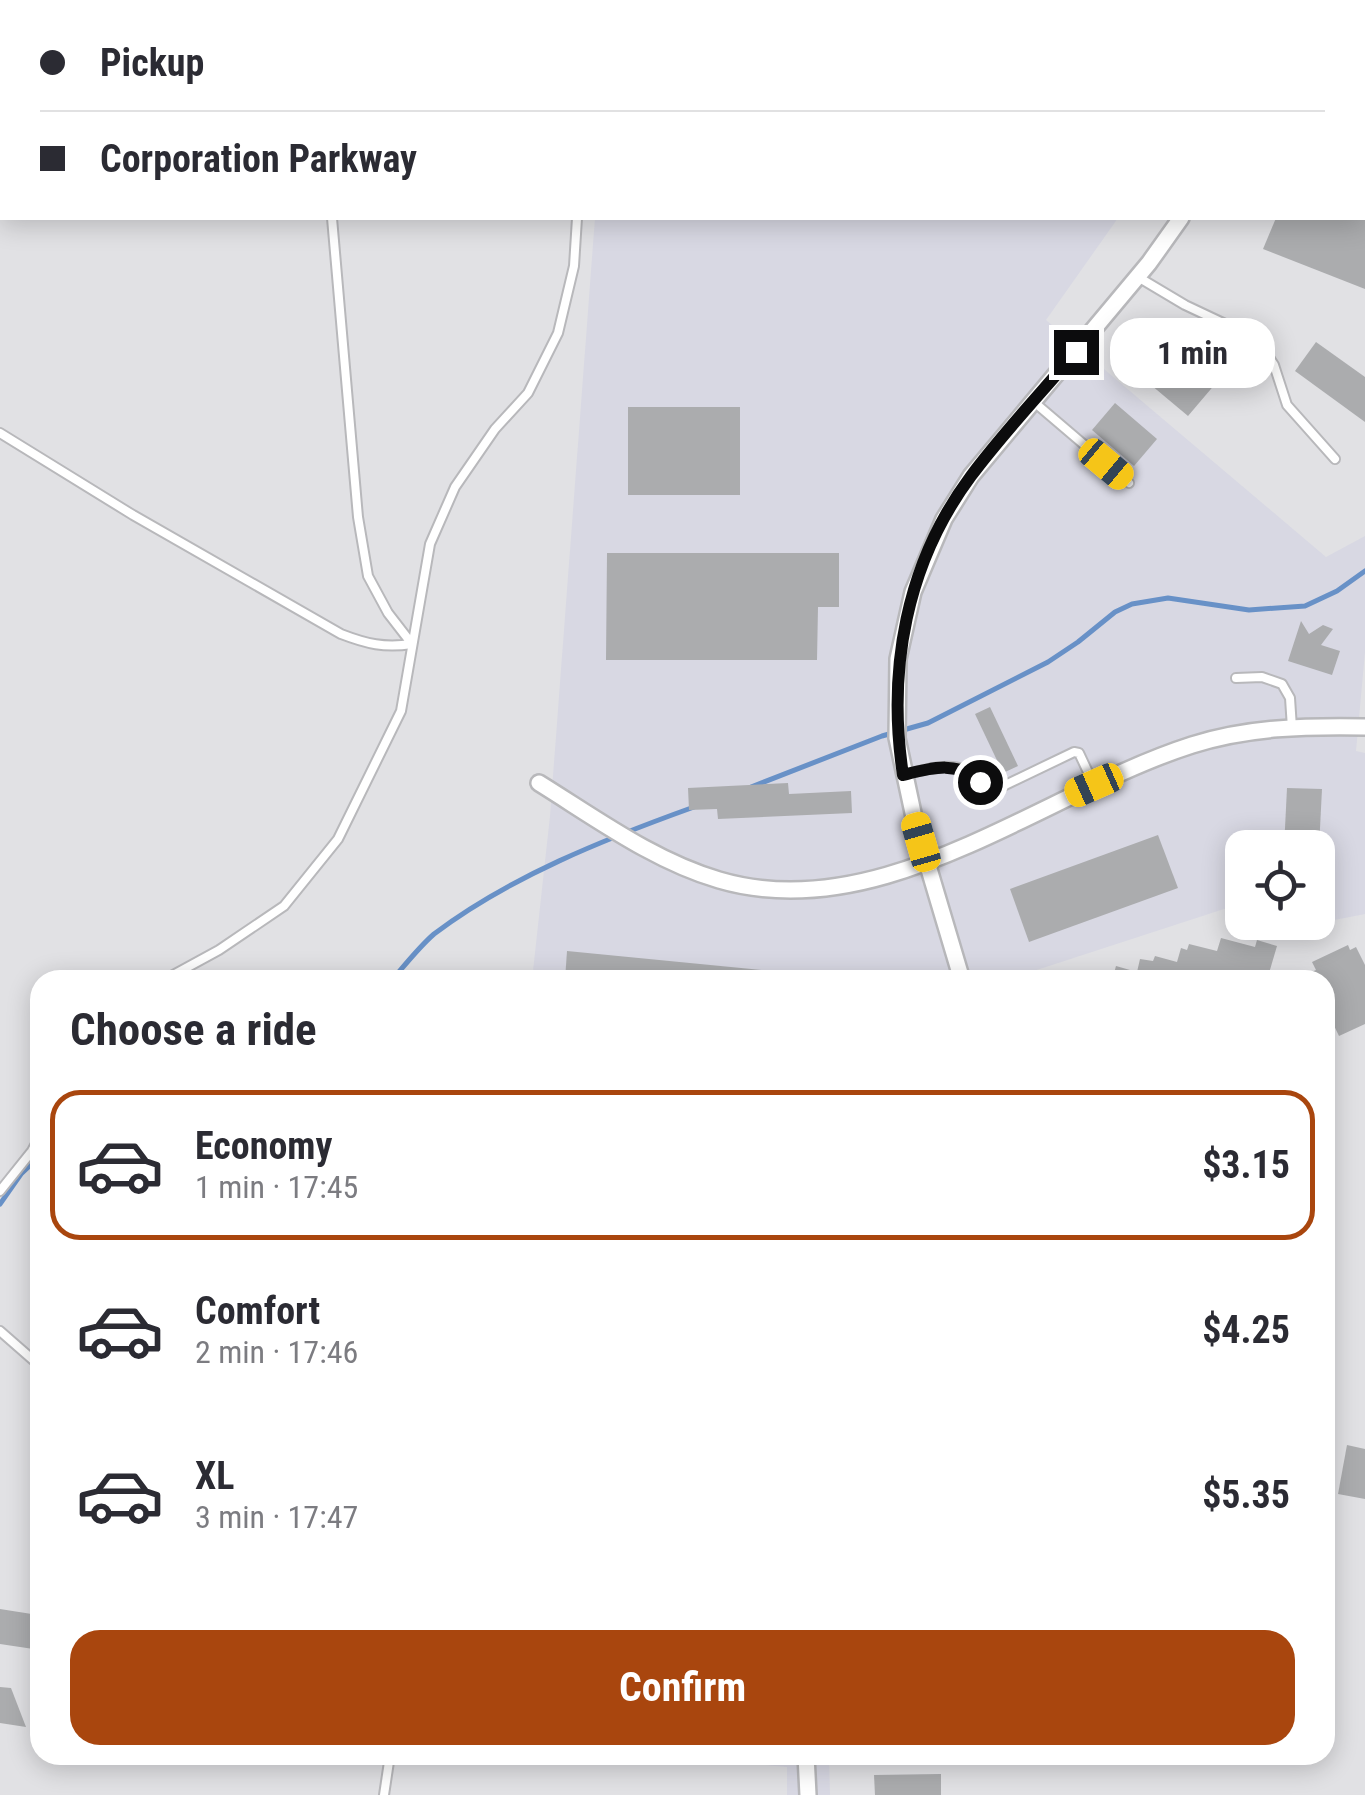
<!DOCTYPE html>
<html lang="en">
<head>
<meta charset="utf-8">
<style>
	:root { --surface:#fff; --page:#f7f7f7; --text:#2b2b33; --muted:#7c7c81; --line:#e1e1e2; --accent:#a9460e }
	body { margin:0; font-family:"Roboto Condensed",sans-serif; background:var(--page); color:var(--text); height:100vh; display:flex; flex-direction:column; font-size:38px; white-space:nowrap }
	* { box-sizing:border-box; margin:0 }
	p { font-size:32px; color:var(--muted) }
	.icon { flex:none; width:55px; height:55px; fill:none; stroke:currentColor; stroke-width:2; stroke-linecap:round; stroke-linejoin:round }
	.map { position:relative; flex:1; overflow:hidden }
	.drawer { position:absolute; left:30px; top:970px; width:1305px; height:795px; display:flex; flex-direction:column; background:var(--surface); border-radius:30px; box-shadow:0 5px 25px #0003 }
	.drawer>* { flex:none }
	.top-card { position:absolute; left:0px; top:0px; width:1365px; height:220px; box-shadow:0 5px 25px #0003; display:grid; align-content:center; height:220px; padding:0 40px; background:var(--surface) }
	.fabs { position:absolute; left:1225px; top:830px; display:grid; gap:20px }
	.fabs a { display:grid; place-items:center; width:110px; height:110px; border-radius:20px; background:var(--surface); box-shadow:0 5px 25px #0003; font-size:50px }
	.end { position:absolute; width:45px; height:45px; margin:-22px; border:12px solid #0c0c0d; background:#fff; box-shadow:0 0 0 5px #fff }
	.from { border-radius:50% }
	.bubble { position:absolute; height:70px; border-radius:30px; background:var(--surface); box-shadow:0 5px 25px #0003; font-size:32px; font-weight:700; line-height:70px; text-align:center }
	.car { position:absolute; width:30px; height:60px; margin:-30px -15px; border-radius:12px; box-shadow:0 0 8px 2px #0007; background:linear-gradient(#f5c518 24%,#345 0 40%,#f5c518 0 76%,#345 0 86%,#f5c518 0) }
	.top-card b { display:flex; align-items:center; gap:35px; height:95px; font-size:38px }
	.top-card b+b { border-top:2px solid var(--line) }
	.top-card i { width:25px; height:25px; background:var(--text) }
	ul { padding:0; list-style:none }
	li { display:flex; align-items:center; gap:30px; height:150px; margin:0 20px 15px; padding:0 20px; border:5px solid transparent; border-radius:30px }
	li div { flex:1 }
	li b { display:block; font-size:38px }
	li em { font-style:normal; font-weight:700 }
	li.active { border-color:var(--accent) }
	li>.icon { width:90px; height:90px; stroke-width:1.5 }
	h2 { padding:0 40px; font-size:45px; line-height:120px }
	.cta { display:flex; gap:20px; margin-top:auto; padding:20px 40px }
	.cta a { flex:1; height:115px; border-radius:30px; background:var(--accent); color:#fff; font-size:40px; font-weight:700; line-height:115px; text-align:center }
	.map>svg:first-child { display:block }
	.built { fill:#d8d8e3 }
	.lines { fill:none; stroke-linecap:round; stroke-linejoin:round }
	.stream { stroke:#6891c7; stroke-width:5 }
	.building { fill:#abacae }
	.lane-casing { stroke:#b8b8bb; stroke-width:12 }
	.street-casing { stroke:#b8b8bb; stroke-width:20 }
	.lane { stroke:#fff; stroke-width:8 }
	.street { stroke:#fff; stroke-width:15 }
	.route { stroke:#0c0c0d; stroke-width:12 }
</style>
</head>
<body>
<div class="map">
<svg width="1365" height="1795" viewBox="0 0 1365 1795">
	<rect width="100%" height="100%" fill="#e1e1e4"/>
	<!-- built -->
	<g class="built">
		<path d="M595,218h523l-72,102 280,237 39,-21v116l-9,99 9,2v161l-31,6 -16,-1v-71h-76v63l-18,-2 -218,71h-474l18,-164z"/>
		<path d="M646,1755h183l1,40h-43v-28z"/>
	</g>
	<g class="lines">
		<!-- stream -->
		<g class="stream">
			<path d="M751,787l131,-51 46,-13 120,-61 30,-20 37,-30 17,-8 36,-6 81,12 56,-4 32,-15 28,-20"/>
			<path d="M392,980c13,-15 27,-33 42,-46 75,-57 171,-95 260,-127"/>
			<path d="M0,1204l21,-30 19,-18"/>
		</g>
	</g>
	<!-- building -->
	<g class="building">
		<path d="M1276,218h89v71l-102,-40z"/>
		<path d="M1197,331l36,32 -45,53 -37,-31z"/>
		<path d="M1316,342l49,35v45l-70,-51z"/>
		<path d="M1115,403l42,36 -23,27 -42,-36z"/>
		<rect x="628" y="407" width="112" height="88"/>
		<path d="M607,553h232v54h-21l-1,53h-211z"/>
		<path d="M1301,621l8,13 14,-9 10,4 -12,16 19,6 -8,24 -44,-14z"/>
		<path d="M990,707l28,59 -15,7 -28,-59z"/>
		<path d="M788,783l1,11 62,-3 1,22 -134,6 -1,-10 -28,1 -1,-22z"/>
		<path d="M1287,788l35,1 -3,59h-35z"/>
		<path d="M1158,835l20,53 -149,54 -19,-53z"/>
		<path d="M1221,938l34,9 2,-7 20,6 -10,34h-155l4,-14 21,6 3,-13 13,2 2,-5 22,6 4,-14 6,2 2,-6 28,7z"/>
		<path d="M1348,945l2,5 6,-3 9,18v59l-26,12 -14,-29v-27h-31l22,-10 -4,-8z"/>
		<path d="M567,951l205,20v9h-207z"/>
		<path d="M1347,1445l18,4v50l-27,-5z"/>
		<path d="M0,1609l38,6 2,35 -40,-6z"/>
		<path d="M0,1687l11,1 15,39 -26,-4z"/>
		<path d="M941,1774v21h-66l-1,-20z"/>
	</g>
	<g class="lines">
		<defs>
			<g id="lane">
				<path d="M345,2l1,-2"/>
				<path d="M1324,2l4,-2"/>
				<path d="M1138,277l47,28 72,34 17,26 13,40 48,54"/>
				<path d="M1034,402l95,81"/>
				<path d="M0,433l133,82 208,119c26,10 43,14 71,10l-24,-31 -20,-37 -10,-59 -26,-299"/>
				<path d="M1236,678l26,-1 20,7 8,14 2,30"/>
				<path d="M905,775c16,-5 41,-12 58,-6 14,5 20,17 36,19l75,-36 5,1 15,32"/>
				<path d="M164,980l55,-30 65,-44 54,-67 63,-128 29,-167 25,-57 40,-58 33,-36 30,-60 16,-67 3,-48"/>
				<path d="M0,1191l32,-40 8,-15"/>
				<path d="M0,1331l40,35"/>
				<path d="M384,1795l6,-40"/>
			</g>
			<g id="street">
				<path d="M1225,2l1,-2"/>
				<path d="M539,783c58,36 115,78 180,97 163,48 323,-87 473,-135 56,-18 114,-19 173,-18"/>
				<path d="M962,980l-47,-158 -18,-84 1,-79 15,-67 31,-73 27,-43 178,-213 32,-45"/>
				<path d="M806,1755l2,40"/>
			</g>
		</defs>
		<!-- lane casing -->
		<use href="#lane" class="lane-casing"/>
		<!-- street casing -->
		<use href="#street" class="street-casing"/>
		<!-- lane -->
		<use href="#lane" class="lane"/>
		<!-- street -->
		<use href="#street" class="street"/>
	</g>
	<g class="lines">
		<!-- route -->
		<path class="route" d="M980,782c-22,-22 -49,-14 -77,-7 -16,-105 3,-212 68,-299 32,-43 70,-83 105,-124"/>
	</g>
</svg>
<div class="fabs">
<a><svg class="icon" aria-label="locate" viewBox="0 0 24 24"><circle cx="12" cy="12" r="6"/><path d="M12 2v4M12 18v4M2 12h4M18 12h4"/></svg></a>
</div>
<i class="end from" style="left:980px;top:782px"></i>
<i class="end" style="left:1076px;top:352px"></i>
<div class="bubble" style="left:1110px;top:318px;width:165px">1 min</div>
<i class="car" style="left:1106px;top:464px;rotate:130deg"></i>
<i class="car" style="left:1094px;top:785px;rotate:246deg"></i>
<i class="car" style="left:921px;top:842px;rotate:344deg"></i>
<div class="top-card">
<b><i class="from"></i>Pickup</b>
<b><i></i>Corporation Parkway</b>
</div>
<section class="drawer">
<h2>Choose a ride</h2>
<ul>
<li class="active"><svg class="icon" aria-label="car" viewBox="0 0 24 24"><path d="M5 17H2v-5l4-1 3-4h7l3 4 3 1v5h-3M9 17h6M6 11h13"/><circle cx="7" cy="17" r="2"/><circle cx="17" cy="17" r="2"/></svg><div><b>Economy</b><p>1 min · 17:45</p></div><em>$3.15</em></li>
<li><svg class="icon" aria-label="car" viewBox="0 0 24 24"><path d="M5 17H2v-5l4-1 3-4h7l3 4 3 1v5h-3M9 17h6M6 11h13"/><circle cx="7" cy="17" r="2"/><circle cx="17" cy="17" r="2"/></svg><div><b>Comfort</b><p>2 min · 17:46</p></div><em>$4.25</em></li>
<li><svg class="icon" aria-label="car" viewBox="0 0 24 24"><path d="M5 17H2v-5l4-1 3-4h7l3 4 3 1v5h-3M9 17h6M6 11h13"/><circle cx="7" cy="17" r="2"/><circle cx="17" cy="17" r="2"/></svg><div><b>XL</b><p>3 min · 17:47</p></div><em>$5.35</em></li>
</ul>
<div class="cta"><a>Confirm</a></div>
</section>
</div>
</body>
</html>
